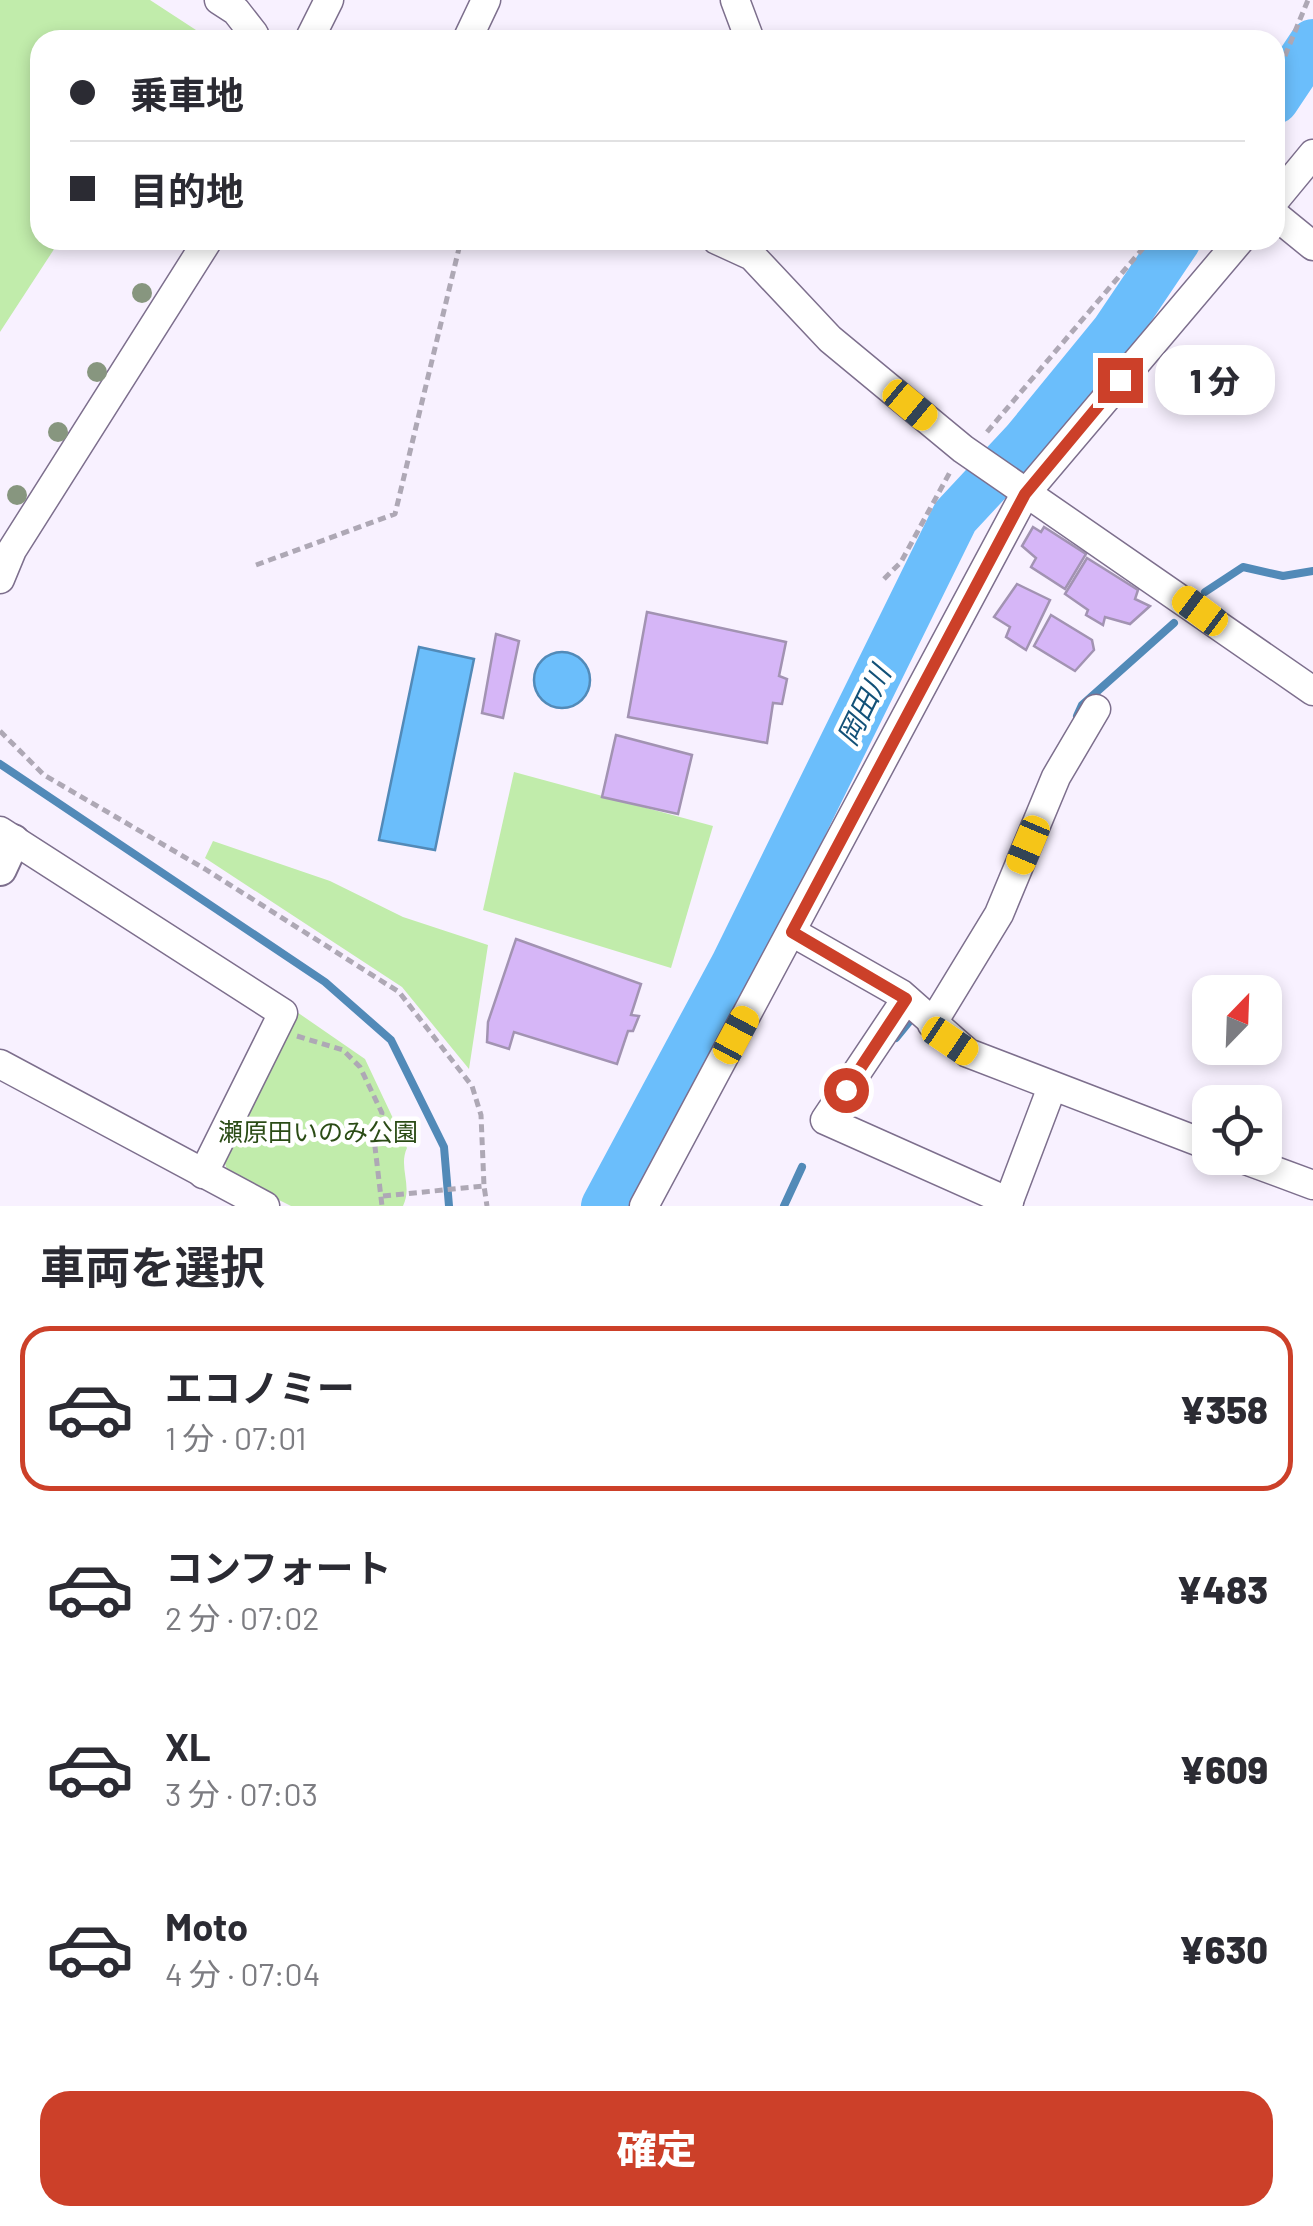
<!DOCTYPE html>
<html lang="ja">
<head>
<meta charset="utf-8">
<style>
	:root { --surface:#fff; --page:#f2f2f3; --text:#2b2b33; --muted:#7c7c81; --line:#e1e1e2; --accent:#cc4029 }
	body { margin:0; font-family:Barlow,"Noto Sans JP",sans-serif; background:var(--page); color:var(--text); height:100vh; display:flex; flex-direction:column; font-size:38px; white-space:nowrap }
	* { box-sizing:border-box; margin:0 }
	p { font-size:32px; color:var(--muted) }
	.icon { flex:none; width:55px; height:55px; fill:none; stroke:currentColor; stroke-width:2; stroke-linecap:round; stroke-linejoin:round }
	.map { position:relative; height:1206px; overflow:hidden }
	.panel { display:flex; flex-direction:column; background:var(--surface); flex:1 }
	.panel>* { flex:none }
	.banner { position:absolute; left:30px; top:30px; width:1255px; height:220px; border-radius:30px; box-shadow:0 5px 15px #0003; display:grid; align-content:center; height:220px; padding:0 40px; background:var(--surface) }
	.needle { width:65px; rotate:23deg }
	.tools { position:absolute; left:1192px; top:975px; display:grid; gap:20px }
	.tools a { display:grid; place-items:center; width:90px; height:90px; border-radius:20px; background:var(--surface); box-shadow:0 5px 15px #0003; font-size:50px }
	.end { position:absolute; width:45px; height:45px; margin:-22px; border:12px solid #cc4029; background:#fff; box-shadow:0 0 0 5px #fff }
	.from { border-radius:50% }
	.bubble { position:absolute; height:70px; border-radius:30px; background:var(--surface); box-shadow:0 5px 15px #0003; font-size:32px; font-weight:800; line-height:70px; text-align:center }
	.car { position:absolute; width:30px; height:60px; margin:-30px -15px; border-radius:12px; box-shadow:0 0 8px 2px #0007; background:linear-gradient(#f5c518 24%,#345 0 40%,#f5c518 0 76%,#345 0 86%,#f5c518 0) }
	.banner b { display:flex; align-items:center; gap:35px; height:95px; font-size:38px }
	.banner b+b { border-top:2px solid var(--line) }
	.banner i { width:25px; height:25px; background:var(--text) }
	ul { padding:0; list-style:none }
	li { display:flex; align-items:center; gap:30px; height:165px; margin:0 20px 15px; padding:0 20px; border:5px solid transparent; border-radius:30px }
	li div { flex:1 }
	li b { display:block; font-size:38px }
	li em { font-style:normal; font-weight:800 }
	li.on { border-color:var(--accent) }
	li>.icon { width:90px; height:90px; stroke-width:1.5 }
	h2 { padding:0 40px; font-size:45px; line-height:120px }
	.primary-button { display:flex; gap:20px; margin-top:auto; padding:20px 40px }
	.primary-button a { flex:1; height:115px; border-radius:30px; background:var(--accent); color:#fff; font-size:40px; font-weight:800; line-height:115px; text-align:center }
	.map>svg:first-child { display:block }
	.green { fill:#c1ecab }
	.water { fill:#6bbefb; stroke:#528ab8; stroke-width:2.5 }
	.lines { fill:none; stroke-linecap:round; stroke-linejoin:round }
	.stream { stroke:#528ab8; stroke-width:8 }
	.river { stroke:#6bbefb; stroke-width:48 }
	.building { fill:#d6b6f7; stroke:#a293b2; stroke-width:2.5 }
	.minor-casing { stroke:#7d6f8d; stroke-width:31 }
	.tertiary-casing { stroke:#7d6f8d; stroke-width:36 }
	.path { stroke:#aea8b5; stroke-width:5; stroke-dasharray:8 5; stroke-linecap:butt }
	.minor { stroke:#fff; stroke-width:28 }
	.tertiary { stroke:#fff; stroke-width:32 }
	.tree { fill:#87967f }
	.route { stroke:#cc4029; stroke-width:12 }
	.labels { text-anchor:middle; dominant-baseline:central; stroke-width:9; stroke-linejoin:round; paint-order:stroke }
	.park-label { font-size:25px; fill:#2b4c16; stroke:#fff }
	.water-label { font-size:28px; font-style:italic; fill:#125178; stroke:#fff }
</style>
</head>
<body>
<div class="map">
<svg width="1313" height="1206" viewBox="0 0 1313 1206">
	<rect width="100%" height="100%" fill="#f8f1ff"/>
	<!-- green -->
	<g class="green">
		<path d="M0,0h150l46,30 -7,10h-149v200h20l-60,92z"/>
		<path d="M514,772l199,54 -42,142 -188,-58z"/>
		<path d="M213,841l117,40 73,36 85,28 -19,124 -67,-82 -197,-129z"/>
		<path d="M294,1010l71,49 42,89c-9,19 6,38 -4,58h-112l-62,-31 -6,-17z"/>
	</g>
	<!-- water -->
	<g class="water">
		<path d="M419,647l55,12 -39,191 -56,-10z"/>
		<circle cx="562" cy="680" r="28"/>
	</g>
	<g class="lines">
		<!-- stream -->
		<g class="stream">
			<path d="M1205,592l38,-25 40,9 30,-5"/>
			<path d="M1077,716l5,-11 92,-82"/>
			<path d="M0,764l325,218 66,58 53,107 5,59"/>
			<path d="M896,1038l13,-16"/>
			<path d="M784,1206l18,-39"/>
		</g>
		<!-- river -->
		<g class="river">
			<path d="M1275,100l38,-57"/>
			<path d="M605,1206l130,-242 220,-447 70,-75 90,-110 62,-92"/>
		</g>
	</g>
	<!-- building -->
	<g class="building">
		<path d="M1033,527l8,5 3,-5 42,27 -21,35 -34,-22 5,-9 -14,-12z"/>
		<path d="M1087,558l51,32 -3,9 15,7 -20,18 -25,-7 -2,8 -17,-10 2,-5 -23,-16z"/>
		<path d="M1017,584l33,16 -24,50 -20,-13 4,-10 -16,-10z"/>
		<path d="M647,612l139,30 -7,34 8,3 -5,25 -9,-1 -6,40 -139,-26z"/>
		<path d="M1051,615l41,25 2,10 -19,21 -41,-25z"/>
		<path d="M496,634l23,7 -16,77 -21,-5z"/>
		<path d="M616,735l76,20 -14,59 -76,-17z"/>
		<path d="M516,939l125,45 -10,31 8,1 -6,15h-5l-11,33 -103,-32 -5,17 -22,-7 1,-20z"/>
	</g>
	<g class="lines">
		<defs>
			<g id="minor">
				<path d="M219,0l17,11 18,23 -1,6"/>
				<path d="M735,0l15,40"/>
				<path d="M309,40l20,-40"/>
				<path d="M467,40l19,-40"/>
				<path d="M1275,200l38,-46"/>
				<path d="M1275,215l38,31"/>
				<path d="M717,240l35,16 78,83 133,110 350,242"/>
				<path d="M0,579l12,-29 196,-310"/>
				<path d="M0,831l283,182 -80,161"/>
				<path d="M792,932l109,62 67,59 242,93"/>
				<path d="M906,999l-81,121 184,82"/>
				<path d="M932,1024l67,-110 57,-137 40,-68"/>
				<path d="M0,1064l265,142"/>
				<path d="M1240,1158l73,27"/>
				<path d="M644,1206l381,-712 215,-254"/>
				<path d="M1007,1206l45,-119"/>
			</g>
			<path id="tertiary" d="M0,869l13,-28"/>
		</defs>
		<!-- minor casing -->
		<use href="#minor" class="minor-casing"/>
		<!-- tertiary casing -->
		<use href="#tertiary" class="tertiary-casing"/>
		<!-- path -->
		<g class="path">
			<path d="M1275,80l33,-80"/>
			<path d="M987,432l163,-192"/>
			<path d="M256,565l139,-51 66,-274"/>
			<path d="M884,579l17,-17 49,-90"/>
			<path d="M0,731l44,44 161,94 194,123 73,94 9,29 3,71"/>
			<path d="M297,1036l46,14 17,17 22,46 -7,34 7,59"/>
			<path d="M383,1196l101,-10 3,20"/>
		</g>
		<!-- minor -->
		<use href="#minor" class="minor"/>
		<!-- tertiary -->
		<use href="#tertiary" class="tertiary"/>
	</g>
	<!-- trees -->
	<g class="tree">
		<circle cx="142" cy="293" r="10"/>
		<circle cx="97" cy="372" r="10"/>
		<circle cx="58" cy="432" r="10"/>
		<circle cx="17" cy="495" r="10"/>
	</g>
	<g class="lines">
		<!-- route -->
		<path class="route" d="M846,1090l60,-91 -114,-67 233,-438 95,-114"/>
	</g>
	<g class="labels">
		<!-- park labels -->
		<g class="park-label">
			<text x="318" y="1131">瀬原田いのみ公園</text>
		</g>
		<!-- water labels -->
		<g class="water-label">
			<text transform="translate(863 705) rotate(-64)">岡田川</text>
		</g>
	</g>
</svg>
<div class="tools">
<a><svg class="needle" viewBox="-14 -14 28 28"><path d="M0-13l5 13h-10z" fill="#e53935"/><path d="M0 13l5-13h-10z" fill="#7c7c81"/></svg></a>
<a><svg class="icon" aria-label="locate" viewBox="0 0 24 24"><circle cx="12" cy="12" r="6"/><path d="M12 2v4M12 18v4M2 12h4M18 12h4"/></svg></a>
</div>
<i class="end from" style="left:846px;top:1090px"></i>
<i class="end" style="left:1120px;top:380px"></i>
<div class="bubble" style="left:1155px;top:345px;width:120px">1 分</div>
<i class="car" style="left:910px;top:405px;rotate:130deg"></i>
<i class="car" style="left:1200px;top:611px;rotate:307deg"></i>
<i class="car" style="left:1028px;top:845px;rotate:203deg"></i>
<i class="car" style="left:736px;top:1035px;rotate:28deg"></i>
<i class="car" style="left:950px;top:1041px;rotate:124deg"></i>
<div class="banner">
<b><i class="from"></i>乗車地</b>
<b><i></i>目的地</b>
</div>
</div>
<section class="panel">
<h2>車両を選択</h2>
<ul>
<li class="on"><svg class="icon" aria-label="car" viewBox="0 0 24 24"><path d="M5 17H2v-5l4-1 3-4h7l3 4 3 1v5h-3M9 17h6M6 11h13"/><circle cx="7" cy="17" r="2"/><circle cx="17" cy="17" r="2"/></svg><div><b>エコノミー</b><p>1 分 · 07:01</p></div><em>¥358</em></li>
<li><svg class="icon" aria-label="car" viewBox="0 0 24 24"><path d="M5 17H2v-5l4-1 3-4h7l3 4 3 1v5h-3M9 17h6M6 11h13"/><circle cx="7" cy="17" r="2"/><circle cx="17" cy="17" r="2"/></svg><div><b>コンフォート</b><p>2 分 · 07:02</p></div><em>¥483</em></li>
<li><svg class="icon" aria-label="car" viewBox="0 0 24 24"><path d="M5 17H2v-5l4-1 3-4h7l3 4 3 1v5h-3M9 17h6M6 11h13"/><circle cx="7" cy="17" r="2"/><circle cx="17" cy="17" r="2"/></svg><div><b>XL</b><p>3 分 · 07:03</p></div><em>¥609</em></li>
<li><svg class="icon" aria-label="car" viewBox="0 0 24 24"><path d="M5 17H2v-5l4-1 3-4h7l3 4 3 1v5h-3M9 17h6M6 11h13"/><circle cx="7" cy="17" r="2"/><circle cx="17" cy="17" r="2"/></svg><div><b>Moto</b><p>4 分 · 07:04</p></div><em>¥630</em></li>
</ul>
<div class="primary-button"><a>確定</a></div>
</section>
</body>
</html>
